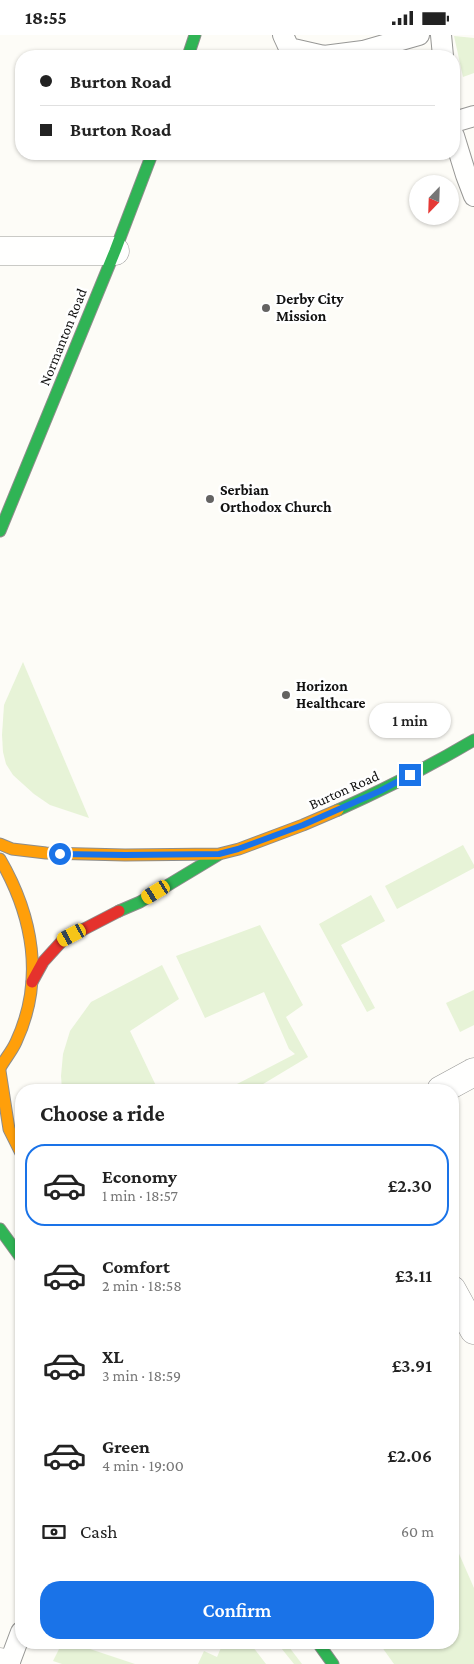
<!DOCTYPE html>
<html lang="en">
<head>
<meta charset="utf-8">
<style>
	:root { --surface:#fff; --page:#f6f6f6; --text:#222; --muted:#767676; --line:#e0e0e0; --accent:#1a73e8 }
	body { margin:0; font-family:"Crimson Pro",serif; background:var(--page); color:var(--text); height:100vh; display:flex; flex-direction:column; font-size:19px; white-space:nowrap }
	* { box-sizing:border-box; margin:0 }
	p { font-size:16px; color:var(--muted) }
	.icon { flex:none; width:28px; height:28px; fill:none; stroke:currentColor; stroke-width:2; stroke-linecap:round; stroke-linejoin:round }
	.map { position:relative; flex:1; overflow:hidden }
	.side { position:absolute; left:15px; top:1049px; width:444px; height:565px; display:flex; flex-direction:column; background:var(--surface); border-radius:20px; box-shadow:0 1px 4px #0004 }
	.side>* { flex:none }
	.hud { position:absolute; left:15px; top:15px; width:445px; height:110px; border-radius:20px; box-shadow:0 1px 4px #0004; display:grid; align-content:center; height:110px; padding:0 25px; background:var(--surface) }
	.needle { width:32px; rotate:203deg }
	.fabs { position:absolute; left:409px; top:140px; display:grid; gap:10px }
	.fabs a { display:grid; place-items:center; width:50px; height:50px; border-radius:50%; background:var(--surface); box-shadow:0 1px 4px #0004; font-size:25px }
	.end { position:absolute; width:22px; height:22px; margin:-11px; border:6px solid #1a73e8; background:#fff; box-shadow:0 0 0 2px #fff }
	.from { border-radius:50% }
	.bubble { position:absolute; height:35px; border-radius:18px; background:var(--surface); box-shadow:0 1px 4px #0004; font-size:16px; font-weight:600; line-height:35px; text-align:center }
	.car { position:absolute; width:15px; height:30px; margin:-15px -8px; border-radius:6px; box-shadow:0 0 4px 1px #0007; background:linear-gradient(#f5c518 24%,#345 0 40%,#f5c518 0 76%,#345 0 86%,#f5c518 0) }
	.hud b { display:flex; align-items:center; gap:18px; height:48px; font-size:19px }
	.hud b+b { border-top:1px solid var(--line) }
	.hud i { width:12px; height:12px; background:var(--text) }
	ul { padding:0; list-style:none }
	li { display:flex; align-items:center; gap:15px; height:82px; margin:0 10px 8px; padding:0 15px; border:2px solid transparent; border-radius:20px }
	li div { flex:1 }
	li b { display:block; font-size:19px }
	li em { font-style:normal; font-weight:600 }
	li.current { border-color:var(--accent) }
	li>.icon { width:45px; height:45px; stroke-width:1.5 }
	h2 { padding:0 25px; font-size:22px; line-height:60px }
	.pay { display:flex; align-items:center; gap:12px; height:55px; padding:0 25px; font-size:19px }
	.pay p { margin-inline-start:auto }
	.primary-button { display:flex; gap:10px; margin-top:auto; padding:10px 25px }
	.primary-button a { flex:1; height:58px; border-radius:20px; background:var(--accent); color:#fff; font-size:20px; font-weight:600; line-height:58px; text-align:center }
	.status { display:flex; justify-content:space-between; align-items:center; height:35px; padding:0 25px; background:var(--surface); direction:ltr }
	.status svg { height:14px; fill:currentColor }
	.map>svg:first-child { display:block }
	.green { fill:#e7f3d7 }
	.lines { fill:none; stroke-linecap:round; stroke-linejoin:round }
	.lane-casing { stroke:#979795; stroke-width:22 }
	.street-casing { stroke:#979795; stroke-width:29 }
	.fast-casing { stroke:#8e8d8b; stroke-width:13 }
	.slow-casing { stroke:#8e8d8b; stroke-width:13 }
	.jam-casing { stroke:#8e8d8b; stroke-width:13 }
	.lane { stroke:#fffffe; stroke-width:20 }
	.street { stroke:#fffffe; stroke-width:28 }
	.fast { stroke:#30b455; stroke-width:11 }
	.slow { stroke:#ff9f0a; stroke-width:11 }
	.jam { stroke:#e5322d; stroke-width:11 }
	.route { stroke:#1a73e8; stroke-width:6 }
	.poi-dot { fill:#646362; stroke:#fff; stroke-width:2 }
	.labels { text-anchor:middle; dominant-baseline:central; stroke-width:5; stroke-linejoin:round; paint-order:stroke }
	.poi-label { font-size:15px; font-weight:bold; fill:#111; stroke:#fff; text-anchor:start }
	.street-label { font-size:15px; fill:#111; stroke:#fff }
</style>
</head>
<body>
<div class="status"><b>18:55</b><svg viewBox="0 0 49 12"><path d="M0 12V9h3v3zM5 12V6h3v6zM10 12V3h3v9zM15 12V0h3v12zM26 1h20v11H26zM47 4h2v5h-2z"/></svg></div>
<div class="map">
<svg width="474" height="1629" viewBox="0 0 474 1629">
	<rect width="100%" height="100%" fill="#fdfcf7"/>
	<!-- green -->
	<g class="green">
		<path d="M454,1l20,2v35l-11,4z"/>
		<path d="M23,627l66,156 -39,-13 -16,-11 -21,-19 -7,-11 -3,-12 -1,-17 2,-30z"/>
		<path d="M463,810l11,20v3l-77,41 -12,-23z"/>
		<path d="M371,860l14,26 -44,24 34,63 -8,4 -48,-88z"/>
		<path d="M260,890l43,80 -17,12 22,40 -55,33h-16l-2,-5 60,-31 -6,-5 -25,-57 -59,26 -29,-62z"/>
		<path d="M162,930l17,34 -49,32 28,59h-96l-1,-14 2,-22 7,-23 21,-29z"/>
		<path d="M474,955v35l-14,7 -14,-29z"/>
		<path d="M453,1505l21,48v76h-80l-15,-21h73z"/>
		<path d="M62,1608h10l63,21h-73l-9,-3z"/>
		<path d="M223,1608h27l16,21h-68l6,-13 13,6z"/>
		<path d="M277,1608h9l16,21h-8z"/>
	</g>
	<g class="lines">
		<defs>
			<g id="lane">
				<path d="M283,0l6,13 35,8 39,-5 56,-16"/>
				<path d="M441,0l2,21"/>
				<path d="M454,87l20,-6"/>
				<path d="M454,101l12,39 8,21"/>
				<path d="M9,1629l12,-32"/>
			</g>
			<g id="street">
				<path d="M0,216h115"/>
				<path d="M441,1055l33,-18"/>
				<path d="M452,1255l22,40"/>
				<path d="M0,1627l6,2"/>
			</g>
			<g id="fast">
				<path d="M188,21l7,-21"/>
				<path d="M0,496l115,-280 37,-97"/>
				<path d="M338,775c47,-21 92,-44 136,-70"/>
				<path d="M119,876l21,-9 78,-47"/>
				<path d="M0,1194l21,29"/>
				<path d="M318,1608l15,21"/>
			</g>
			<g id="slow">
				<path d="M0,809l12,5 34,4 79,2 94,-1 20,-5 64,-24 35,-15"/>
				<path d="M0,824c33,57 45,121 16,183 -4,9 -11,17 -16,26"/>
				<path d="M0,1036l9,58 12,24"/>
			</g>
			<path id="jam" d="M32,947l11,-20 20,-22 56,-29"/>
		</defs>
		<!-- lane casing -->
		<use href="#lane" class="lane-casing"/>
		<!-- street casing -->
		<use href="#street" class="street-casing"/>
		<!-- fast casing -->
		<use href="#fast" class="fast-casing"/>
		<!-- slow casing -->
		<use href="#slow" class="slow-casing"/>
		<!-- jam casing -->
		<use href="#jam" class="jam-casing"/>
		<!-- lane -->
		<use href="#lane" class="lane"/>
		<!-- street -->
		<use href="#street" class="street"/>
		<!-- fast -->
		<use href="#fast" class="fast"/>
		<!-- slow -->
		<use href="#slow" class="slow"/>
		<!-- jam -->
		<use href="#jam" class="jam"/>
	</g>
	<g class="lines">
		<!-- route -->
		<path class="route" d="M60,819l65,1 94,-1 19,-5 65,-24 77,-34 30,-16"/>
	</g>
	<!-- markers -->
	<g class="poi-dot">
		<circle cx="266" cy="273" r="5"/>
		<circle cx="210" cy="464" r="5"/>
		<circle cx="286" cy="660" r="5"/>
	</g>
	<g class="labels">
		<!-- poi labels -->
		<g class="poi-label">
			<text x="276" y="264">Derby City<tspan x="276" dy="17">Mission</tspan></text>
			<text x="220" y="455">Serbian<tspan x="220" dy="17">Orthodox Church</tspan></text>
			<text x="296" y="651">Horizon<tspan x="296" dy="17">Healthcare</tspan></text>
		</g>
		<!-- street labels -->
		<g class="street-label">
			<text transform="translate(63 302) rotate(-68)">Normanton Road</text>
			<text transform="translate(344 755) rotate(-24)">Burton Road</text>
		</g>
	</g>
</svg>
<div class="fabs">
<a><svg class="needle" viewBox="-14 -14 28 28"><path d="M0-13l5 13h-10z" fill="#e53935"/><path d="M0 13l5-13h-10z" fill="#767676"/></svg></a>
</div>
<i class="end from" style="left:60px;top:819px"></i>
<i class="end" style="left:410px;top:740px"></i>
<div class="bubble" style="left:369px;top:668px;width:82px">1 min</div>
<i class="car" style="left:156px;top:857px;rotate:239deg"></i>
<i class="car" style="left:72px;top:900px;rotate:242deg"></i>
<div class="hud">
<b><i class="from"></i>Burton Road</b>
<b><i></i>Burton Road</b>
</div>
<section class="side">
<h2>Choose a ride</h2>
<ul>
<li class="current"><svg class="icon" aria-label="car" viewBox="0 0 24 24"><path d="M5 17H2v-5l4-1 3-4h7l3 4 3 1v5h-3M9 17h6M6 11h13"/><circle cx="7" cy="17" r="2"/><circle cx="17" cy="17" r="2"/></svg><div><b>Economy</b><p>1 min · 18:57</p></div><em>£2.30</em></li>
<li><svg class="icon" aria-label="car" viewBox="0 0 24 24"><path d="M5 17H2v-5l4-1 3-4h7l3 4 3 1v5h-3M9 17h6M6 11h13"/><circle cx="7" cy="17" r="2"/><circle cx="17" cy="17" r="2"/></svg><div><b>Comfort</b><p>2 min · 18:58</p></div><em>£3.11</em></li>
<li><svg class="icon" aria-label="car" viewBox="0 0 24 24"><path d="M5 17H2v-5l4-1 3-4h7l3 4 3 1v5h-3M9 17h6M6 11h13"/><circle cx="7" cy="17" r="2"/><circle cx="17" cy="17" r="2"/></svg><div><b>XL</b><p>3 min · 18:59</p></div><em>£3.91</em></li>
<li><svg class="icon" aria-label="car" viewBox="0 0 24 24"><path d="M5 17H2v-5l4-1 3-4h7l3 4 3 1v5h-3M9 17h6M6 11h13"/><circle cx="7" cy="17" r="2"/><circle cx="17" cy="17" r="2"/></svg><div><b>Green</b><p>4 min · 19:00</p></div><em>£2.06</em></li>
</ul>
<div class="pay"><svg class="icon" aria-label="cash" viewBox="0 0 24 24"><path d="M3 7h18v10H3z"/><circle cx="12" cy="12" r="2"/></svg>Cash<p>60 m</p></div>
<div class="primary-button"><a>Confirm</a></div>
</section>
</div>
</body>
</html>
